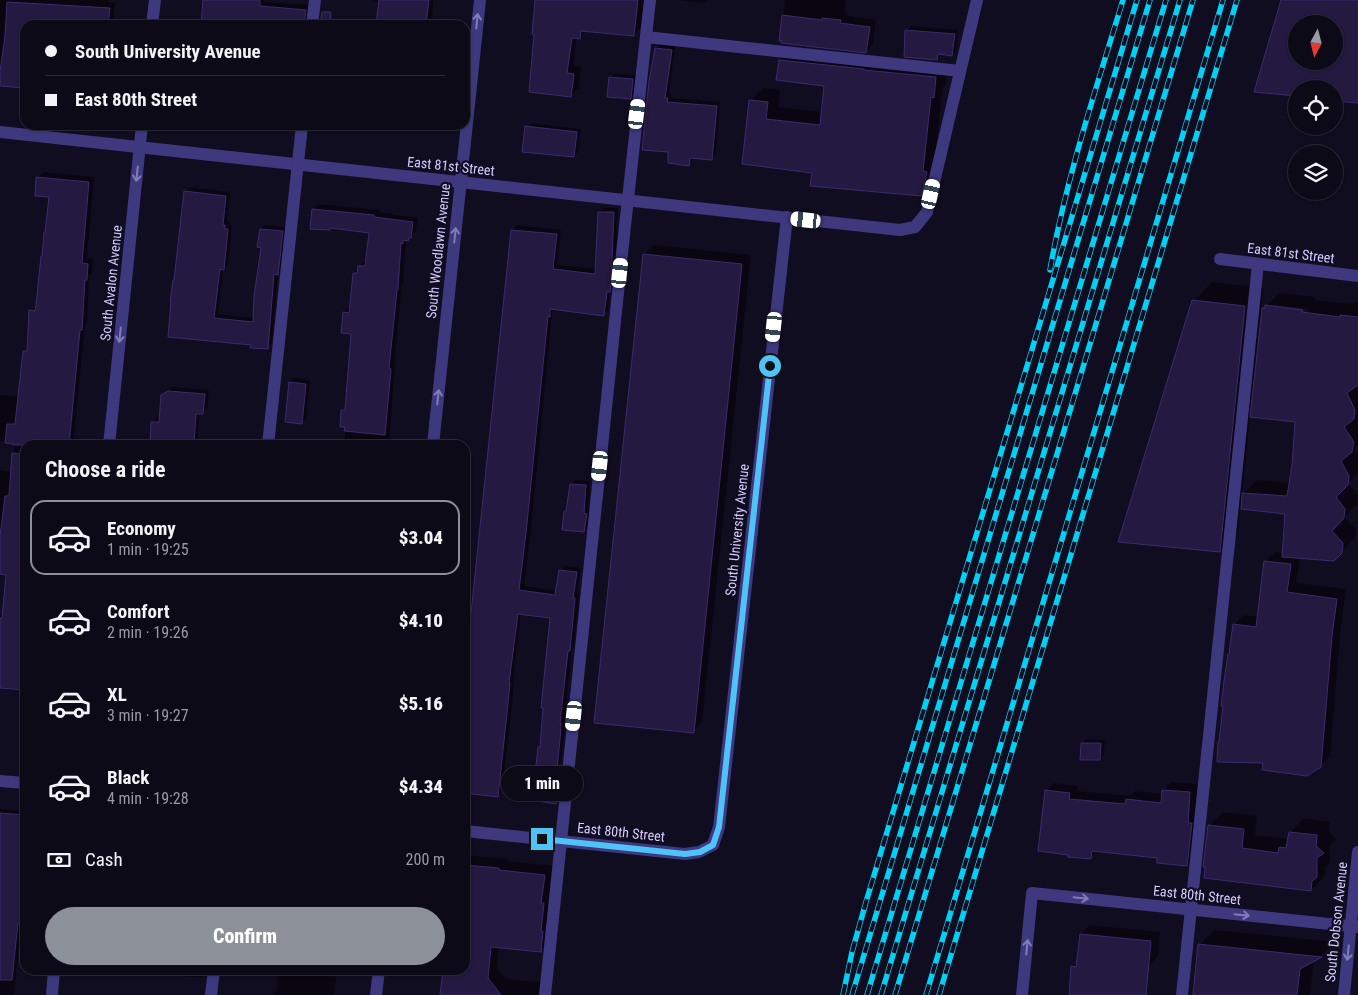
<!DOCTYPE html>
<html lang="en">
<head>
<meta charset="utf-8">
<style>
	:root { --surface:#0d0a18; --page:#161321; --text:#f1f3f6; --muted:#9a9aa2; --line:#2d2b37; --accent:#8c9099 }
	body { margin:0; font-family:"Roboto Condensed",sans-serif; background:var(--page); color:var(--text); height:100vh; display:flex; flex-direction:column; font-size:19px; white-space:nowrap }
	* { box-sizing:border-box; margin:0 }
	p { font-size:16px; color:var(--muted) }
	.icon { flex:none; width:28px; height:28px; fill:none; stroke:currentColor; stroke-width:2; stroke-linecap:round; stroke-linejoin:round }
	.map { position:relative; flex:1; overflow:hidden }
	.panel { position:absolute; left:20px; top:440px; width:450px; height:535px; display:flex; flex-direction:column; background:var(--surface); border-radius:15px; box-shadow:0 1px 4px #0004,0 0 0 1px var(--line) }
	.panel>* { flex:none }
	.hud { position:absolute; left:20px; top:20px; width:450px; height:110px; border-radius:15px; box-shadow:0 1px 4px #0004,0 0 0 1px var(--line); display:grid; align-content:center; height:110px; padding:0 25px; background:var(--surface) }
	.needle { width:32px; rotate:187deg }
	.buttons { position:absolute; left:1288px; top:15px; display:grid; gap:10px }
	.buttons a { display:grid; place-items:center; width:55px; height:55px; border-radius:50%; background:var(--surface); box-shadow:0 1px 4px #0004,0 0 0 1px var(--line); font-size:25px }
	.end { position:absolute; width:22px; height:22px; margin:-11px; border:6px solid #4fc3f7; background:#111; box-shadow:0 0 0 2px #111 }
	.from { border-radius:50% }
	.bubble { position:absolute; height:35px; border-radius:18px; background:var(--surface); box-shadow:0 1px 4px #0004,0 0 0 1px var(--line); font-size:16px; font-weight:800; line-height:35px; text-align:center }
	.car { position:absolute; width:15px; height:30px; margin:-15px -8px; border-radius:6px; box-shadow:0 0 4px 1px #0007; background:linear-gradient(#fff 24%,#345 0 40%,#fff 0 76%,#345 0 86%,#fff 0) }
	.hud b { display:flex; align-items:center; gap:18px; height:48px; font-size:19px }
	.hud b+b { border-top:1px solid var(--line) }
	.hud i { width:12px; height:12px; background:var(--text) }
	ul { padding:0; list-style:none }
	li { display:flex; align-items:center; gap:15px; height:75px; margin:0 10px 8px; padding:0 15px; border:2px solid transparent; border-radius:15px }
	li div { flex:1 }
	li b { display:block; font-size:19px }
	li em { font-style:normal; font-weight:800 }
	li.selected { border-color:var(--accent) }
	li>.icon { width:45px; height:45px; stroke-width:1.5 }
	h2 { padding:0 25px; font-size:22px; line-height:60px }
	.pay { display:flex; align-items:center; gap:12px; height:55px; padding:0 25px; font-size:19px }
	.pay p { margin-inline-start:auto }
	.cta { display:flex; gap:10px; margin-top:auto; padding:10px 25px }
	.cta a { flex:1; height:58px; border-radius:30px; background:var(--accent); color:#fff; font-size:20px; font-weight:800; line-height:58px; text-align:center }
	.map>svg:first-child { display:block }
	.shadow { fill:#0007; fill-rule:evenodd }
	.building { fill:#231941; stroke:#3b2b6d; fill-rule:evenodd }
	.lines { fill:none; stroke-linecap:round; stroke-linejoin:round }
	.minor { stroke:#3e387f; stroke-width:12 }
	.rail-casing { stroke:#00d2f7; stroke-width:5.5 }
	.rail { stroke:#110d20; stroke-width:4; stroke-dasharray:11; stroke-linecap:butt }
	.oneway { stroke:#827bb9 }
	.route { stroke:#4fc3f7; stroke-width:6 }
	.labels { text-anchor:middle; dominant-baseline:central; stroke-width:4.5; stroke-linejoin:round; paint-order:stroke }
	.street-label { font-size:14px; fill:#d4ccff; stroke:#110d20 }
</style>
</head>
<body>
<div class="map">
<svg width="1358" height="995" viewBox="0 0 1358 995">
	<rect width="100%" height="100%" fill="#110d20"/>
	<!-- shadow -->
	<g class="shadow">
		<path d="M0,0h109l-1,2 7,1 -2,22h-88v62l-25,-2z"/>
		<path d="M205,0h59v2l45,3 -2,20h-105z"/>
		<path d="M373,0h60l-1,25h-55l3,-23 -8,-1z"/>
		<path d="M537,0h107l-3,28 -8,7 -46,-5 -8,8h-2l-4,28 8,1 -3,21 -7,8z"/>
		<path d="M678,0h30l-3,3z"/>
		<path d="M785,0h61l-1,13h2v3l29,4 -3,24 -7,7 -86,-11z"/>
		<path d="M1283,0h75v102l-24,-3v-10h-38v6l-41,-4zM1296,24h38v37h-38z"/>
		<path d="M911,26l47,4 -2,20 -4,5 -11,-2 -4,6 -32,-3 2,-26z"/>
		<path d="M660,44l15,2 -6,48h2v4l49,4 -4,52 -4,5 -19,-2 -1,4 -4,4 -18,-3 -14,-114z"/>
		<path d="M793,48l155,16 -2,20 -3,3 -8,72 -1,23 -12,13 -109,-23 -70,-9 8,-63 12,-12 17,2 -2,17 45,5 2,-27 -45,-25z"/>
		<path d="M614,74l23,1 -2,18 -5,4 -20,-19z"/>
		<path d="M531,123l50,6 -3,23 -4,4 -48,-29z"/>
		<path d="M43,172l51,5 -7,81 6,1 -1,14 -3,2 -2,48 -2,2 -12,120h-48v244l-25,-2v-72l3,-2 5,-39 -8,-1v-103l12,2 2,-29 -14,-2v-46l19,2 5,-46 5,-4 2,-36 5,-5 28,-106 -27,-22z"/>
		<path d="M190,187l40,5 -3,29h2l-1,4h4l-4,39 -5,5 -5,45 36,4 9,-71 -2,-18 4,-4 21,2 -4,42 -4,4 -6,70 -5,4 -15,-3 -82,-8 15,-144z"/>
		<path d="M318,204l61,6v2l39,6 -2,13 -8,9h-2l-3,43 -1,1 -8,80h1l-6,81h-45l2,-19 -3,-16 3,-3 6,-74 -8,-21 5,-5h2l3,-34 10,-12h3l3,-29 -57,-23z"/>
		<path d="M604,208h14l-3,70 -1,8 -4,4 -2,20 -5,5 -49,-7 -2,5 -21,216 -7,57 33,5 3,-20 5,-5 16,2 -4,25 2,1 -5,51 -2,2 -8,72h1l-1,16 -3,26 -5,5 -14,-20 9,-129 -30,-4 -8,66h1l-2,28 -10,84 -4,5 -33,-4v-106l47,-456 5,-5 44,5 -4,35 39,4 3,-57z"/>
		<path d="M653,245l98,10 -49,467 -9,9 -49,-477z"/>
		<path d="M1212,282l51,6 -2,23 18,-18 36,4v3l38,4 2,-2 3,1v110l-1,1 1,2v29l-4,4 4,7v18l-10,9 10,13 -1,8 -12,13 11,13 -1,8 -22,22 -33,-3 -4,26 50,6 -5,37 -11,130 -10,10 -56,-4 -44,-20 14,-118 10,-9 15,2 6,-55 10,-10 8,1 3,-40 -46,-5 -2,24 -19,19 -25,-250zM1273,305l36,4v3l-36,-4zM1250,416l47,5 -7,62 -33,-3 -15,15z"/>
		<path d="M294,378l16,2 -4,39 -5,4 -11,-41z"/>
		<path d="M173,387l36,3 -2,19 -4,4h-4l-2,28 -3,4h-11l-31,-23 5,-4h3l2,-23z"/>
		<path d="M576,480l14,1 -2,28 2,1 -2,16 -5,5 -18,-20 3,-2 3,-25z"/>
		<path d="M1086,739l19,1 -1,15 -4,4 -18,-16z"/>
		<path d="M545,777l17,3 -2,18 -4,4 -16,-21z"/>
		<path d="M1172,782l26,2 -3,72 -8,8 -29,-7 -60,-6 -8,7 -44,-67 8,-8 24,3 -1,5 53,5 5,-5 28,3 1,-4z"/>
		<path d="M0,809l25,2v107l-4,3 -7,74h-14z"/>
		<path d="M1223,812l34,4 -2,19 33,4 2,-7 14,-14 26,4 -1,10 8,7 -7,6v17l-4,4 -1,10 -14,14 -105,-13 3,-51z"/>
		<path d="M465,855l43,4v2l46,5 -4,75 -10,10 -41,-4 -2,21 9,11 40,4 -2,12h-102l2,-25h21z"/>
		<path d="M1090,925l70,7 -2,25 -10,9 -5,29h-75l1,-5 2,-2 1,-21 6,-6 3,-27z"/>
		<path d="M1214,930l121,12 -14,14 -7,4 -4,35h-116l5,-50z"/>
		<path d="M182,970h27l-8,8 -20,-2z"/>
		<path d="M278,970h59l-3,25h-62l5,-5z"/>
	</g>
	<!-- building -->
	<g class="building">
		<path d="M203,0h57v6l46,4 -2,15h-103z"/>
		<path d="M379,0h50l-3,25h-50z"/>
		<path d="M535,0h103l-4,36 -53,-5 -1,8 -8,-1 -5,35 7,1 -3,23 -42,-5 5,-57 -2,-1z"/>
		<path d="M1281,0h77v103l-24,-2v-12h-38v7l-42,-4zM1296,24h38v37h-38z"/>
		<path d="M7,2l103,6 -2,17h-52l-28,-3v2h-3v64l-25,-2v-15l5,-35z"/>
		<path d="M322,12h9l-1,13h-10z"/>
		<path d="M782,15l40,5v-2l19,2 -1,3 30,4 -4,26 -85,-10 1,-2h-3z"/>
		<path d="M905,30l50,4 -3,22 -14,-2 -1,6 -33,-3z"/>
		<path d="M655,48l17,2 -7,48h3l-1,4 50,4 -5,54 -22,-2 -1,8 -21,-3v-11l-26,-2 7,-69z"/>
		<path d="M779,60l85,9v1l72,7 -2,21 -3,-1 -8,74 4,1 -5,24 -112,-10 2,-13 -70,-9 7,-64 19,2 -2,17 54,6 4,-39 -48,-6z"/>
		<path d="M609,77l24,2 -2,20 -24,-2z"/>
		<path d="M525,126l52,6 -3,25 -52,-5z"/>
		<path d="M36,177l53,5 -7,81 6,1 -1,16h-2l-3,50h-2l-11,115h-56v-1l-8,-1 2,-19h8l8,-73h4l2,-41 6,1 1,-6 5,-49h1l2,-24h1l4,-35 -14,-1z"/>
		<path d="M184,191l42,5 -3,29h2v4h3l-4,41 -4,-1 -6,49 39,4 1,-26 7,-48 -4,-1 3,-18 23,2 -5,44 -4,-1 -6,75 -18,-1 1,-3 -83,-8 3,-36h-1l3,-21h1z"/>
		<path d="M312,209l62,6v2l39,5 -2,16h-2l-1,3 -5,-1v4l-2,-1 -3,47h-1l-8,78 2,1 -6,66 -41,-4 1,-4h-5l1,-17h4l6,-76 -10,-1 2,-21 6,1 4,-40h4l1,-7h7l4,-33 -38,-5 -1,2 -20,-1z"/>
		<path d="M598,212h16l-3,72 -1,8h-3l-3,24 -54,-7v8l-2,-1 -22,217 -7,57 36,5 4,-25 18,2 -4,26h2l-5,53h-2l-8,72h1l-1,17 -3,28 -21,-3 2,-18h2l3,-39h-2l9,-90 -32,-4 -9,69h1l-3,30 -9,84 -33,-4v-120l3,-31 43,-412 46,4 -4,35 42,5z"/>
		<path d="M643,254l99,10 -48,469 -100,-10z"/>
		<path d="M1192,300l53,6 -25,246 -102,-10z"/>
		<path d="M1265,305l38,5 -1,2 38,5v-2l18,2v68l-11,8 8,17 -1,9 -10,8 10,15 -2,10 -11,9 8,15 -1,9 -12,12 9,12 -1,9 -12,13 11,12 -1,10 -8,8 -52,-4 3,-43 -44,-5 1,-16 45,3 5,-31 3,-43 -45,-5 12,-109h3z"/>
		<path d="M289,382l17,2 -4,40 -17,-2z"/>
		<path d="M168,391l37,3 -2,20h-7l-2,31h-44l1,-23h8l2,-27z"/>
		<path d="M12,453l13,1v236l-25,-2v-70h2l4,-43 -6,-1v-38l5,-40h4z"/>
		<path d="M570,484l16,1 -2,28 3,1 -3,18 -22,-2 2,-19h2z"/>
		<path d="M1264,561l27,3 -4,28 50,7 -5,37 -11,131 -14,9 -45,-6 1,-7 -46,-1 1,-20h1l4,-36h-2l3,-25 4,-27h1l4,-30 23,3z"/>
		<path d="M1081,743h20l-1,17h-20z"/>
		<path d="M539,781l20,2 -3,21 -19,-3z"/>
		<path d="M1045,790l25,3 -1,6 56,5 1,-5 35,4 1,-13 28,2 -2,31h4l-5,43 -30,-3v-5l-65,-7 -1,8 -23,-2v-2l-30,-4z"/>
		<path d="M0,813l25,2v62l-2,20h1l-3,26h-3l-6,57h-12z"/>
		<path d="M1208,825l36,4 -2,19 36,5 1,-6 7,1 3,-16 28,3 -1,11 8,7 -7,5v19l-5,4 -1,10 -107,-13 1,-11h-2z"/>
		<path d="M465,865l34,3v2l46,5 -4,28h3l-3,28h2l-2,21 -50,-5 -3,31 13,17h-61l3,-25h22z"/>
		<path d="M1080,934l71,7 -5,54h-77l2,-29 5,1z"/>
		<path d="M1198,944l124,13 -22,12 -3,26h-104z"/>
	</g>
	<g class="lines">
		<!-- minor -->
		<g class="minor">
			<path d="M152,25l3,-25"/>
			<path d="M312,25l3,-25"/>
			<path d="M646,37l314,34"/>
			<path d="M0,132l900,98 15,-3 12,-15 50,-212"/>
			<path d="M1220,259l138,17"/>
			<path d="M109,445l33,-320"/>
			<path d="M268,445l34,-320"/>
			<path d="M433,445l47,-445"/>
			<path d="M0,781l25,2"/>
			<path d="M465,831l220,23 14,-2 14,-7 6,-18 68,-610"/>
			<path d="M52,995l2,-25"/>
			<path d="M211,995l3,-25"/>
			<path d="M376,995l3,-25"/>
			<path d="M545,995l79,-760 26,-235"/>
			<path d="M1022,995l10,-102 326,34"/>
			<path d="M1182,995l76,-731"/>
			<path d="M1344,995l14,-143"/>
		</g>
		<defs>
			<g id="rail">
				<path d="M1050,270c16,-92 46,-181 73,-270"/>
				<path d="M843,995l9,-43 14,-50 271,-902"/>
				<path d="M852,995l298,-995"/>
				<path d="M867,995l299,-995"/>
				<path d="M881,995l299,-995"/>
				<path d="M895,995l298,-995"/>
				<path d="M926,995l297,-995"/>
				<path d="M939,995l298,-995"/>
			</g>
		</defs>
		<!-- rail casing -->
		<use href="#rail" class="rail-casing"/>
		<!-- rail -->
		<use href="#rail" class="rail"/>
	</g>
	<!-- one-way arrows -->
	<defs><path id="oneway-shaft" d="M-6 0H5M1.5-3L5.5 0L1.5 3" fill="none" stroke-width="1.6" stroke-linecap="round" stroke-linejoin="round" transform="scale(1.25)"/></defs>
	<g class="oneway">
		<use href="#oneway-shaft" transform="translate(477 21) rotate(-84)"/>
		<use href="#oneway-shaft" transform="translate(137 174) rotate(96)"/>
		<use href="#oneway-shaft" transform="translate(455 235) rotate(-84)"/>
		<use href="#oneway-shaft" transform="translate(120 335) rotate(96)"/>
		<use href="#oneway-shaft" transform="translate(438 397) rotate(-84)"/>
		<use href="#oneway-shaft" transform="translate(1081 898) rotate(6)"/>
		<use href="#oneway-shaft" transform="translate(1242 915) rotate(6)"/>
		<use href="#oneway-shaft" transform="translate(1027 947) rotate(-84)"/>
		<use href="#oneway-shaft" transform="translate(1348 953) rotate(96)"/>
	</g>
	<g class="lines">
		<!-- route -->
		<path class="route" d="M542,839l143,15 15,-2 13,-7 6,-18 51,-461"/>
	</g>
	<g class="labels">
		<!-- street labels -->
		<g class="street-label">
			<text transform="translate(451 166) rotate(6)">East 81st Street</text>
			<text transform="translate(438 251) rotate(-84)">South Woodlawn Avenue</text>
			<text transform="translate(1291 253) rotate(7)">East 81st Street</text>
			<text transform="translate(111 283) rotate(-84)">South Avalon Avenue</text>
			<text transform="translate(737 530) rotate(-84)">South University Avenue</text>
			<text transform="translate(621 832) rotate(6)">East 80th Street</text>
			<text transform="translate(1197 895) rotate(6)">East 80th Street</text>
			<text transform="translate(1336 922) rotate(-84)">South Dobson Avenue</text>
		</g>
	</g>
</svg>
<div class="buttons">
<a><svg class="needle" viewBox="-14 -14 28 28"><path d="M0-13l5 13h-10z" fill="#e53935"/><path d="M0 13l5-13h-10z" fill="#9a9aa2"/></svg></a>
<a><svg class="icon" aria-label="locate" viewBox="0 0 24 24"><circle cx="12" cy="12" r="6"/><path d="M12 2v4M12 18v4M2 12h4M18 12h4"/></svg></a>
<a><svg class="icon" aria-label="layers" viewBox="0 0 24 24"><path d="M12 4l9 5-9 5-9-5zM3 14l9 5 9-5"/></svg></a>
</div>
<i class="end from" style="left:770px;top:366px"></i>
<i class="end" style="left:542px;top:839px"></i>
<div class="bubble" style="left:501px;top:766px;width:82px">1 min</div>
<i class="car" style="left:637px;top:114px;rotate:7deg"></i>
<i class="car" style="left:931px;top:194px;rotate:13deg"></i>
<i class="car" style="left:806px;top:220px;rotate:276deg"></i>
<i class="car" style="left:620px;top:273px;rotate:6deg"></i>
<i class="car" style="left:774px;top:327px;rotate:186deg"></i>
<i class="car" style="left:600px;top:466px;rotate:186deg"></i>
<i class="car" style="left:574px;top:716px;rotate:186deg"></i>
<div class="hud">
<b><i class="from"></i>South University Avenue</b>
<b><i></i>East 80th Street</b>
</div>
<section class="panel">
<h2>Choose a ride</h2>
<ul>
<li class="selected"><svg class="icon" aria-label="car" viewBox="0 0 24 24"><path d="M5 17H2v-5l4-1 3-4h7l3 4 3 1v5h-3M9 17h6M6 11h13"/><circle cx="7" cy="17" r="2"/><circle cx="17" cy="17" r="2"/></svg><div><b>Economy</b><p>1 min · 19:25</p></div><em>$3.04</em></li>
<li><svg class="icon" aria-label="car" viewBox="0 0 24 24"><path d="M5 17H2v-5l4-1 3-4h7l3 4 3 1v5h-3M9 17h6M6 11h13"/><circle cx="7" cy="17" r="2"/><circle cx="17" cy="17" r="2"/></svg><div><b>Comfort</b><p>2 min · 19:26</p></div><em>$4.10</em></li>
<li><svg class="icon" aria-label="car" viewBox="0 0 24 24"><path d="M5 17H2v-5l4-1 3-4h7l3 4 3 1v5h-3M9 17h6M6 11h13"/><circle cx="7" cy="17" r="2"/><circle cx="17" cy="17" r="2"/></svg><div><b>XL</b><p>3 min · 19:27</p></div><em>$5.16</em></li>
<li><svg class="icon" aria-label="car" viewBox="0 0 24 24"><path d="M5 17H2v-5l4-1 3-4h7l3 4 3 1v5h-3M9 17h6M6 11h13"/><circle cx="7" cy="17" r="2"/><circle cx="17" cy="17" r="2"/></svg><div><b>Black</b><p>4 min · 19:28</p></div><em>$4.34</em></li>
</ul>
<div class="pay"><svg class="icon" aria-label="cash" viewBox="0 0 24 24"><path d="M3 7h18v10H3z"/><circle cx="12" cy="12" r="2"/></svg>Cash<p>200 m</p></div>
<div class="cta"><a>Confirm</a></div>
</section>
</div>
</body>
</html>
